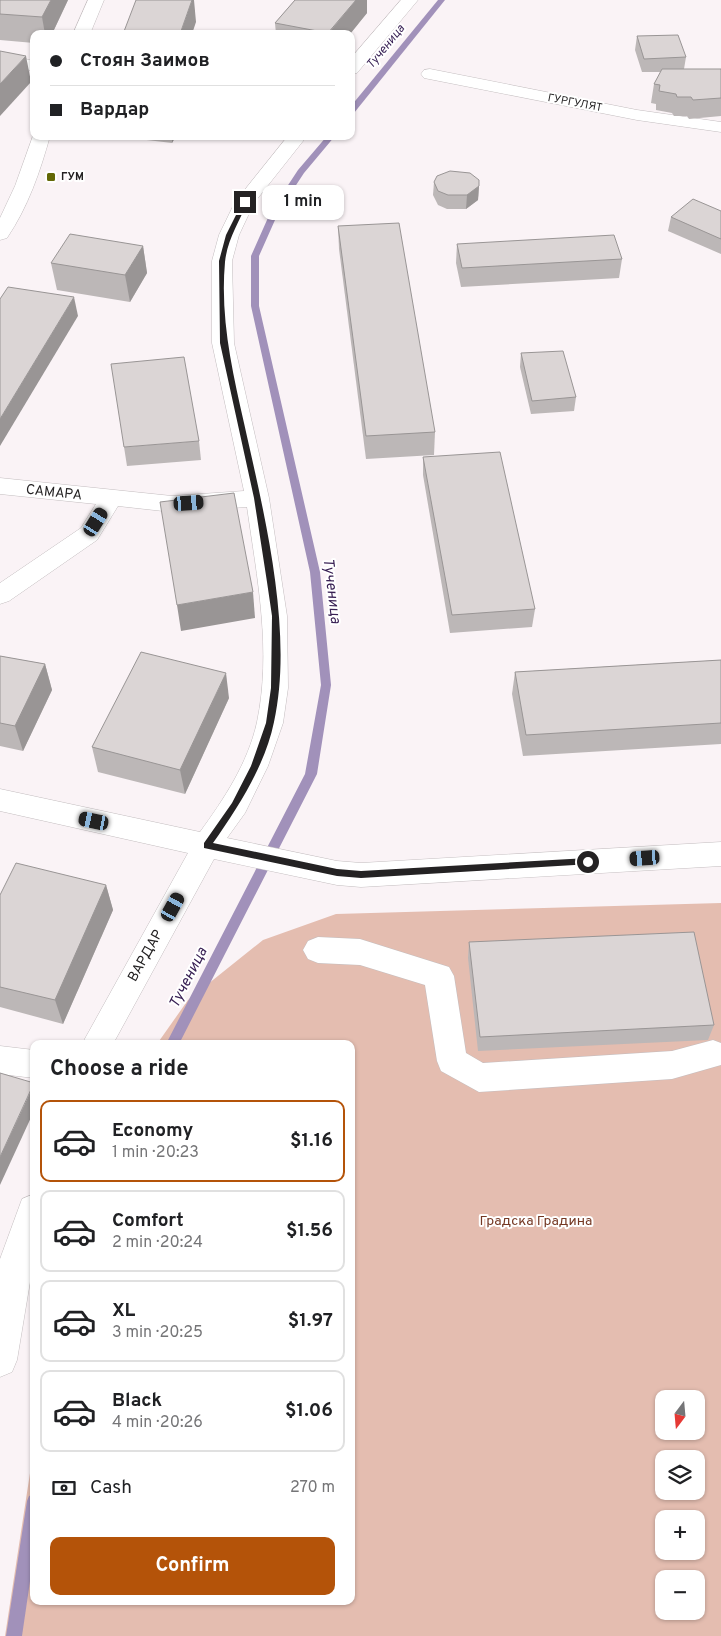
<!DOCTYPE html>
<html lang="en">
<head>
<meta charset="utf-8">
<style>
	:root { --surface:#fff; --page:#f2f2f2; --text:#202124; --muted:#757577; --line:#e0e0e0; --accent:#b45309 }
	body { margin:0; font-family:Overpass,sans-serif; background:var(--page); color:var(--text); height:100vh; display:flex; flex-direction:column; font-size:19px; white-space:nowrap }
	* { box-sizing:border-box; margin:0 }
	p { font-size:16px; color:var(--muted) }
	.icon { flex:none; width:28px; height:28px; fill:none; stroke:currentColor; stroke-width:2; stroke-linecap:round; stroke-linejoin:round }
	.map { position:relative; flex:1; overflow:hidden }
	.side { position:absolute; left:30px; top:1040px; width:325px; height:565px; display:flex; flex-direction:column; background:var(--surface); border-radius:10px; box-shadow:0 1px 4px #0004 }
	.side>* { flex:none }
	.banner { position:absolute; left:30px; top:30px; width:325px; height:110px; border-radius:10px; box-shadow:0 1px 4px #0004; display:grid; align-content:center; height:110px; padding:0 20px; background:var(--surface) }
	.needle { width:32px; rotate:196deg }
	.controls { position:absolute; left:655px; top:1390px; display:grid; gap:10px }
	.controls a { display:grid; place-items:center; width:50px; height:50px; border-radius:10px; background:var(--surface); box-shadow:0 1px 4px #0004; font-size:25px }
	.end { position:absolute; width:22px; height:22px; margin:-11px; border:6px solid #242223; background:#fff; box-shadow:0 0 0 2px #fff }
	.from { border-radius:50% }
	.bubble { position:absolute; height:35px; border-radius:10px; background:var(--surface); box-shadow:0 1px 4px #0004; font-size:16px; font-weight:700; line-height:35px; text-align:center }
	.car { position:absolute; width:15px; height:30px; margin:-15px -8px; border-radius:6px; box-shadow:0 0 4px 1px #0007; background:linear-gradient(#222 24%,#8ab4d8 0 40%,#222 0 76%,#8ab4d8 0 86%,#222 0) }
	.banner b { display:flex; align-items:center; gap:18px; height:48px; font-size:19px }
	.banner b+b { border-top:1px solid var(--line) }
	.banner i { width:12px; height:12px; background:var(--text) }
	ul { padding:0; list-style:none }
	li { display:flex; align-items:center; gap:15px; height:82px; margin:0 10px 8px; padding:0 10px; border:2px solid var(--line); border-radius:10px }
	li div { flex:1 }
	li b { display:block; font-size:19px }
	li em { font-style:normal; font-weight:700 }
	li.selected { border-color:var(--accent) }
	li>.icon { width:45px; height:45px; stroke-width:1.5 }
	h2 { padding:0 20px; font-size:22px; line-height:60px }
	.pay { display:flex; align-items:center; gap:12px; height:55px; padding:0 20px; font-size:19px }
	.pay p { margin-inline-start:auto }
	.action { display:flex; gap:10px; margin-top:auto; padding:10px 20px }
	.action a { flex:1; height:58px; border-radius:10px; background:var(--accent); color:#fff; font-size:20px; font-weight:700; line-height:58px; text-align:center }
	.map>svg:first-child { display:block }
	.green { fill:#e4bdb0; fill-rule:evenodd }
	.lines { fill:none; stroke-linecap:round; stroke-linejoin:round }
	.stream { fill:#a191ba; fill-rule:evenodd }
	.minor-casing { stroke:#c3bdbf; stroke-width:1 }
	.minor { fill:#fff; fill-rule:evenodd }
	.wall { fill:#bcb7b7 }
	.shaded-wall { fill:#999595 }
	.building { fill:#dbd5d5; stroke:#999595 }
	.route { fill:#242223 }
	.poi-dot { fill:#636806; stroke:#fff; stroke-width:2 }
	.labels { text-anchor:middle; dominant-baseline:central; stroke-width:4; stroke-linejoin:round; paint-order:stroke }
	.far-street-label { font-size:11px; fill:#242223; stroke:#fff }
	.far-poi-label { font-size:11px; font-weight:bold; fill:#242223; stroke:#fff; text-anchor:start }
	.far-water-label { font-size:12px; font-style:italic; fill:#382054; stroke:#fff }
	.street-label { font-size:14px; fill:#242223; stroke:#fff }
	.park-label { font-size:14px; fill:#753823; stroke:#fff }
	.water-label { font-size:15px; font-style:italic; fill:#382054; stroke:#fff }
</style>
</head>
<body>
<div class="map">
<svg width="721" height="1636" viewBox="0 0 721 1636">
	<rect width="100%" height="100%" fill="#faf3f6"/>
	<!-- green -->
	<path class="green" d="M721,903v733h-716l29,-189v154h317v-557h-194l31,-44 75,-60 73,-26zM664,1399h32v32h-32zM664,1459h32v32h-32zM664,1519h32v32h-32zM664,1579h32v32h-32z"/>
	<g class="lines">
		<!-- stream -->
		<g class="stream">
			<path d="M438,0h7l-91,113h-3v-7z"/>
			<path d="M327,136h8l-31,37 -25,38 -20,45v50l61,266 11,113 -14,89 -138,270h-13l139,-270 16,-89 -11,-113 -59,-266v-50l20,-45 27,-41z"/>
			<path d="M34,1494v60l-12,82h-16l21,-135 2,-5z"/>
		</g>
		<defs>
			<g id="minor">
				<path d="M88,0h16l-14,34h-17z"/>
				<path d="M401,0h17l-61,73 -6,1v-16z"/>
				<path d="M0,53l34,8v10l-34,-8z"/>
				<path d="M430,69l207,41 84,12v10l-84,-12 -213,-42 -3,-4 3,-4z"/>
				<path d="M34,133v3h16c-10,36 -22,71 -43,102l-7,2v-22l15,-32z"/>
				<path d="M288,136h19l-53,67 -15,32 -7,26 2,82 35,155 18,118 1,72 -5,35 -15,43 -23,47 -18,25 110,23 24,2 360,-21v24l-360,21 -24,-2 -123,-26 -101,185h-31l106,-191 -188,-42v-22l200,43c24,-33 48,-69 57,-110 15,-71 0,-145 -10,-215l-75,5 -54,-6 -21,34 -88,61 -9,3v-21l81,-55 15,-24 -96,-10v-16l172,18 72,-5 -32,-148v-82l7,-26 16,-33z"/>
				<path d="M318,937l42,2 89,28 5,9 12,77 17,10 189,-12 41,-11 8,3v22l-49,14 -193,13 -38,-21 -4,-10 -12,-76 -65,-20 -42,-2 -10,-4 -5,-9 5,-9z"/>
				<path d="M0,1046l34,4v28l-34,-4z"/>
				<path d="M34,1194v64l-17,102 -5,12 -12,5v-118l22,-60z"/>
			</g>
		</defs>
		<!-- minor casing -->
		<use href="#minor" class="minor-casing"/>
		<!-- minor -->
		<use href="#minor" class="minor"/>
	</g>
	<!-- wall -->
	<g class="wall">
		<path d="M0,0h68l-16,34h-18v9l-34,-3z"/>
		<path d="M295,0h72v13l-17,21h-74l-1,-11z"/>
		<path d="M637,36l49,21 -2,12h37v47l-32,3 -2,-3h-13l-2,-3 -16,-3v-6l-5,-1 3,-19 7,-12h-19l-7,-22z"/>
		<path d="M113,136h63l-4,7z"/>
		<path d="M434,182l45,4 -1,14 -12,9h-19l-9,-4 -5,-10z"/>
		<path d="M721,211v43l-53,-23 3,-14z"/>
		<path d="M338,226l97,206 -1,23 -68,4 -27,-210z"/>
		<path d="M457,244l165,15 -3,19 -158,9 -5,-24z"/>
		<path d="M143,246l4,27 -17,29 -73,-12 -6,-27z"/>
		<path d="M521,353l55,44 -2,14 -43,3 -11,-47z"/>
		<path d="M199,441l2,19 -74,6 -3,-19z"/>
		<path d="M423,457l112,152 -3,18 -82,6 -27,-158z"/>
		<path d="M0,656l45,8 7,26 -29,61 -23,-5z"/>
		<path d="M721,660v84l-198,12 -11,-62 3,-22z"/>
		<path d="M229,698l-44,96 -87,-22 -6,-25z"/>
		<path d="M106,885l7,25 -50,114 -63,-17v-112z"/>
		<path d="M469,942l245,83 -6,15 -230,11 -10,-93z"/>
	</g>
	<!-- shaded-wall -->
	<g class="shaded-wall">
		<path d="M51,0h17l-16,34h-7l-3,-17z"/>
		<path d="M192,0h2l2,22 -4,12h-12z"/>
		<path d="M356,0h11v13l-17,21h-22z"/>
		<path d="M26,56l5,26 -31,34v-32z"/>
		<path d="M172,136h4l-4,7z"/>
		<path d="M479,186l-1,14 -12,9 1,-14z"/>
		<path d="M143,246l4,27 -17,29 -5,-27z"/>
		<path d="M74,297l4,19 -78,130v-27z"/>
		<path d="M253,592l2,26 -74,13 -4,-26z"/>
		<path d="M45,664l7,26 -29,61 -8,-25z"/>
		<path d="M226,673l3,25 -44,96 -5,-24z"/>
		<path d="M106,885l7,25 -50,114 -8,-24z"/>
		<path d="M34,1084v27l-34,74v-28z"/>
	</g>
	<!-- building -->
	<g class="building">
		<path d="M0,0h51l-9,17 -42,-3z"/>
		<path d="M136,0h56l-12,34h-57z"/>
		<path d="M295,0h61l-28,33 -53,-10z"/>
		<path d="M678,35l8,22 -42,2 -7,-23z"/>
		<path d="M0,51l26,5 -26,28z"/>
		<path d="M662,69h59v29l-28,2 -2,-3h-14l-1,-3 -17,-3 1,-6 -6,-1z"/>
		<path d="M450,171l20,2 9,7v6l-12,9h-19l-10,-4 -4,-9 3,-6z"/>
		<path d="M693,199l28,12v28l-50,-22z"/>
		<path d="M399,223l36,209 -69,4 -28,-210z"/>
		<path d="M70,234l73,12 -18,29 -74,-12z"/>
		<path d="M614,235l8,24 -160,9 -5,-24z"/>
		<path d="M8,287l66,10 -74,122v-120z"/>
		<path d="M563,351l13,46 -44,4 -11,-48z"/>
		<path d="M184,357l15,84 -75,6 -13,-83z"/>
		<path d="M500,452l35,157 -83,6 -29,-158z"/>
		<path d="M234,493l19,99 -76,13 -17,-103z"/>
		<path d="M141,652l85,21 -46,97 -88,-23z"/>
		<path d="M0,656l45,8 -30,62 -15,-3z"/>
		<path d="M721,660v63l-195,12 -11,-63z"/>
		<path d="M16,863l90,22 -51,115 -55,-13v-92z"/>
		<path d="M694,932l20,93 -234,12 -11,-95z"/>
		<path d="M0,1073l34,10 -34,74z"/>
	</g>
	<!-- route -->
	<path class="route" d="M243,201l5,1c-9,19 -21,39 -23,60 -5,55 7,108 19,161 20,90 50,208 30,299 -9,44 -36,85 -61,121l124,26 24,2 227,-13 3,1v5l-230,14 -24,-2 -133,-28v-5l28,-40 19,-37 15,-43 5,-35 1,-72 -5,-34 -13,-84 -34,-155 -1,-82 7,-26z"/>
	<!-- markers -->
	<rect class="poi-dot" x="46" y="172" width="10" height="10" rx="2.5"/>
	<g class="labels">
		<!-- far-street labels -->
		<g class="far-street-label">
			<text transform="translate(575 103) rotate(11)">ГУРГУЛЯТ</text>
		</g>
		<!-- far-poi labels -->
		<g class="far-poi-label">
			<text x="61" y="177">ГУМ</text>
		</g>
		<!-- far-water labels -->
		<g class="far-water-label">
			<text transform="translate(386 47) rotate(-51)">Тученица</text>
		</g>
		<!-- street labels -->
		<g class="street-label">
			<text transform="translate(54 493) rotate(6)">САМАРА</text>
			<text transform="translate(146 956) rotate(-61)">ВАРДАР</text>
		</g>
		<!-- park labels -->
		<g class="park-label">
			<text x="536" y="1221">Градска Градина</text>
		</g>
		<!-- water labels -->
		<g class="water-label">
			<text transform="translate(331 591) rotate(83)">Тученица</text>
			<text transform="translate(189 978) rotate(-63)">Тученица</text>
		</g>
	</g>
</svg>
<div class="controls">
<a><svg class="needle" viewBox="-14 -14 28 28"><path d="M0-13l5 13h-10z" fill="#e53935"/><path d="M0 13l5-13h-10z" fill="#757577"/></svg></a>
<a><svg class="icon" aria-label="layers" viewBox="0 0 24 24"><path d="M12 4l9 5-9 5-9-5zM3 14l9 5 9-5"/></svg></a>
<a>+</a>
<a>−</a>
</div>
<i class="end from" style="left:588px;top:862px"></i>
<i class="end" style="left:245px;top:202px"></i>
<div class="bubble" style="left:262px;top:185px;width:82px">1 min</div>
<i class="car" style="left:189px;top:503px;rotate:86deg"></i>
<i class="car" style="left:96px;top:522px;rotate:32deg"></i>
<i class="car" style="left:94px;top:821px;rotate:282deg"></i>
<i class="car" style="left:645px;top:858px;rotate:266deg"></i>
<i class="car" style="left:173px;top:907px;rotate:29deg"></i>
<div class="banner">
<b><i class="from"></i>Стоян Заимов</b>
<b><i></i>Вардар</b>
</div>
<section class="side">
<h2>Choose a ride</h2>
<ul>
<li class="selected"><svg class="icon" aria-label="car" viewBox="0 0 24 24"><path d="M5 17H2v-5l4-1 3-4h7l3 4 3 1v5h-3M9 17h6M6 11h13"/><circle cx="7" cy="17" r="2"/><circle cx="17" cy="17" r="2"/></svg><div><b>Economy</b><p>1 min · 20:23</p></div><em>$1.16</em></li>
<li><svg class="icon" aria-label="car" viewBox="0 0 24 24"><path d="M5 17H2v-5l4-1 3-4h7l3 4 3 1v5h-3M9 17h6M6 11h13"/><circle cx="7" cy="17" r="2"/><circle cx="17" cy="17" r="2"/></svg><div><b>Comfort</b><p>2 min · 20:24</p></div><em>$1.56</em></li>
<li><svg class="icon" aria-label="car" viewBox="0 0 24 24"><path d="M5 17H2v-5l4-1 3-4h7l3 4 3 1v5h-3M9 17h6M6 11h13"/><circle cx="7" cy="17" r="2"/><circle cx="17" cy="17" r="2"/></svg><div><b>XL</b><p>3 min · 20:25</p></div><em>$1.97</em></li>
<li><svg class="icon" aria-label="car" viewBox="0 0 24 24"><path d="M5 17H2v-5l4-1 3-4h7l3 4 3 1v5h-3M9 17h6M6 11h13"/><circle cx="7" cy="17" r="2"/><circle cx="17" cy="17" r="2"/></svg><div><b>Black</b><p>4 min · 20:26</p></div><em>$1.06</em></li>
</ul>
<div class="pay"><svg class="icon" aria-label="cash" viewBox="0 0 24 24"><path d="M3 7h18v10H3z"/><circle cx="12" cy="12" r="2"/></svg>Cash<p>270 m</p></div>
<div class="action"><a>Confirm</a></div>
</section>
</div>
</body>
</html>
